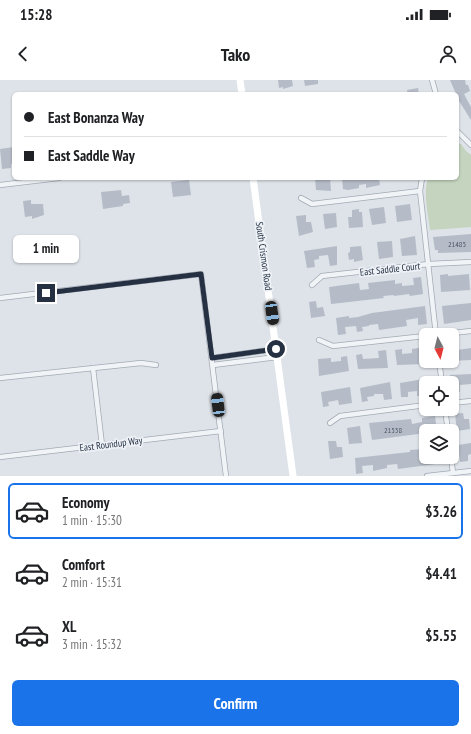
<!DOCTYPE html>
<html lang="en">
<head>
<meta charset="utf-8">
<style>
	:root { --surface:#fff; --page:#f6f6f6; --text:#202124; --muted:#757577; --line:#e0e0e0; --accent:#1a73e8 }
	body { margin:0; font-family:"PT Sans Narrow",sans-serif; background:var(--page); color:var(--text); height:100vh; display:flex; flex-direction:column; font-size:15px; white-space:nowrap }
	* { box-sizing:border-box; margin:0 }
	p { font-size:13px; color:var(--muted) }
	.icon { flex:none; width:22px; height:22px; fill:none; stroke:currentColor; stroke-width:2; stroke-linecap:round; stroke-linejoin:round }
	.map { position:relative; height:396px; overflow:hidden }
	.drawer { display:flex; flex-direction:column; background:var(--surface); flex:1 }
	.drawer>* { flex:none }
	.guide { position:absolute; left:12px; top:12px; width:447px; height:88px; border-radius:6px; box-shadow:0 1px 3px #0004; display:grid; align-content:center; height:88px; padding:0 12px; background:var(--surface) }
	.needle { width:26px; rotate:173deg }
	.tools { position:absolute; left:419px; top:248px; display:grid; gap:8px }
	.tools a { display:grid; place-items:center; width:40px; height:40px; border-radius:6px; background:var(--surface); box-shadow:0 1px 3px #0004; font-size:20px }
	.end { position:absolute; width:18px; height:18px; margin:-9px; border:5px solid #253042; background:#fff; box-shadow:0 0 0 2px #fff }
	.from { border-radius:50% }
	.bubble { position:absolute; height:28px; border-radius:6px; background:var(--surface); box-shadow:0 1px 3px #0004; font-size:13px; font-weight:700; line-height:28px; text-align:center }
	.car { position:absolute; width:12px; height:24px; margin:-12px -6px; border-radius:5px; box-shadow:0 0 3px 1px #0007; background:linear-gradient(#222 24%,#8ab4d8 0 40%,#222 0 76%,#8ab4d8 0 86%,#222 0) }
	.guide b { display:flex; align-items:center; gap:14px; height:38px; font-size:15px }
	.guide b+b { border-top:1px solid var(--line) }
	.guide i { width:10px; height:10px; background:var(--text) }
	ul { padding:7px 0 0; list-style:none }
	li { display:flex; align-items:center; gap:12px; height:56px; margin:0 8px 6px; padding:0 4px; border:2px solid transparent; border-radius:6px }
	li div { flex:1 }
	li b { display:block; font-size:15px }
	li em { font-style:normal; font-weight:700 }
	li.current { border-color:var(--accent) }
	li>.icon { width:36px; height:36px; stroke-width:1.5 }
	.primary-button { display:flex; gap:8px; margin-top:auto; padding:8px 12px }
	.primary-button a { flex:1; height:46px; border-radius:6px; background:var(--accent); color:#fff; font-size:16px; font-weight:700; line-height:46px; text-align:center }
	.status { display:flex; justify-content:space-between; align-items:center; height:28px; padding:0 20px; background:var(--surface); direction:ltr }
	.status svg { height:11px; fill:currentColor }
	header { display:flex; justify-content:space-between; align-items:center; height:52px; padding:0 12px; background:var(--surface); font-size:18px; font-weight:700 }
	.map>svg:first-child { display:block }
	.green { fill:#c4d4be }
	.building { fill:#b5bcc7 }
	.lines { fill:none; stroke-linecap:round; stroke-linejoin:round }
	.street-casing { stroke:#a3aab4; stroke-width:6 }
	.street { stroke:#f1f4f7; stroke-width:4.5 }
	.secondary { stroke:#fff; stroke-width:7 }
	.route { stroke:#253042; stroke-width:5 }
	.labels { text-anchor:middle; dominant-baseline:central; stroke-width:3.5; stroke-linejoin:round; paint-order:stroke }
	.number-label { font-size:8px; fill:#495363 }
	.street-label { font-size:10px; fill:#253042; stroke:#eef2f7 }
</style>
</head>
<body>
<div class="status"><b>15:28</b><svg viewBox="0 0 49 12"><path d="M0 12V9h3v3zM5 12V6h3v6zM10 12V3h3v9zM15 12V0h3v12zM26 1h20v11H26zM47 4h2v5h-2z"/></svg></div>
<header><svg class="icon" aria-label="back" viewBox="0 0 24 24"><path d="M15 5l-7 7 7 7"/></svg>Tako<svg class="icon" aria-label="person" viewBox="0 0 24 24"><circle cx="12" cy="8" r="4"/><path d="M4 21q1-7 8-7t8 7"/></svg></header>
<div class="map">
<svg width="471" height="396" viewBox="0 0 471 396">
	<rect width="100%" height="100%" fill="#dee3e9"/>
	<!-- green -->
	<path class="green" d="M457,63l4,1 5,7 5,4v72l-41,3c-2,-17 -7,-36 -2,-52h29z"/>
	<!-- building -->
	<g class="building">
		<path d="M278,0h14l1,6 -10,3v-2l-4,1z"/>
		<path d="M304,0h14v4l-13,2z"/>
		<path d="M450,0h15l1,5h2l2,6 -6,3 7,13v13l-12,-19z"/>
		<path d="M418,8l1,6h-11l-1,-4z"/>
		<path d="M14,67v17h-3v4l-9,1 -2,-20z"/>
		<path d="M315,98h15l1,13 -15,-1z"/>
		<path d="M342,98h37l1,7 -14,3v-4l-7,1v3l-11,2 -5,-1z"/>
		<path d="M189,100l2,15 -18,2 -2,-15z"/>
		<path d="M121,110l1,6 7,-1 1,8 -7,1v2l-20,3 -2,-17z"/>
		<path d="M31,120v4h12l1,11 -12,4v-3l-7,1 -2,-16z"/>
		<path d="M410,124l2,16 -15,2 -2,-16z"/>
		<path d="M384,127l2,16 -14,2 -3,-16z"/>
		<path d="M359,129v3h3l1,15 -14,1 -1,-11h4v-7z"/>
		<path d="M336,133l1,14 -12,2 -2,-15z"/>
		<path d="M306,135v7h5l2,10 -14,4 -3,-20z"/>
		<path d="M471,154v18l-33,1v-3h-3l-2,-13z"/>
		<path d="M415,156l2,19 -15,1 -2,-17z"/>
		<path d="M392,161l1,16 -14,2 -2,-17z"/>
		<path d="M337,166v19l-7,1 -2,-11 -9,1v3l-5,1 1,7 -8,1 -3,-17z"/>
		<path d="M361,166l2,14 -9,2v-3l-5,1 -1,-7 2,-1v-5z"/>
		<path d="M448,194v2l21,-2 1,16 -29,2 -1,-17z"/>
		<path d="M421,197l2,17 -13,2 -1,-2 -15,2v-1l-11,1 1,2 -53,6 -2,-17 30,-4 1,7 9,-1 -1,-6 27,-3v4l7,-1v3l12,-1 -1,-7z"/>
		<path d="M316,221l1,7 6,-1 2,9 -14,2 -2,-16z"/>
		<path d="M471,223v17l-27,4 -2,-18z"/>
		<path d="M425,226l2,18 -9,1v-7l-12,2 1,6 -28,4 -1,-6 -9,1v1l-7,1 1,4 -6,1 -1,-6 -11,1 1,7 -8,1 -2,-17 13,-2v2l9,-1 14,-4z"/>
		<path d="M456,263l1,7 14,-2v12l-19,1v-17z"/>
		<path d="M425,267l1,17 -29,1 -2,-15 7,-1v5l10,-1v-4z"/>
		<path d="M386,270l2,18 -30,1 -2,-14 6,-1 1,5 16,-1 -1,-7z"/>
		<path d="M347,276l2,15 -30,5 -1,-17 13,-1v4l10,-1v-4z"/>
		<path d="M471,294v10l-11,1v7h-8l-2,-17z"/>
		<path d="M429,298v5h-3v12l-9,1v-5l-9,1v5h-7l-1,-14z"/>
		<path d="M390,302l2,17 -8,1 -1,-6h-9v2l-7,1 1,4 -6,1 -2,-14z"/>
		<path d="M350,307l2,16 -13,2 -1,-5 -10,2 1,4 -6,1 -2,-15z"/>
		<path d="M463,333l1,6h5l1,10 -13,2 -2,-17z"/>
		<path d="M435,336l2,15h-11v2l-54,7 -3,-17 42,-4 1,5 10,-2v-4z"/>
		<path d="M360,346l2,17 -13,1 -2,-16z"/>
		<path d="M328,361h8l1,6h5l1,10 -13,2z"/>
		<path d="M471,363v11l-3,1v6l-8,1 -2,-17z"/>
		<path d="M423,369l1,8h18l1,6 -45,6 -1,-5 -10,1v3l-14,3v-6l-11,1 1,7 -7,1 -1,-16 55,-6v-2z"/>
	</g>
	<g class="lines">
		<defs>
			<g id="street">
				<path d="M432,0l4,14"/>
				<path d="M457,51l14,14"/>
				<path d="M422,98l-2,13 16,144"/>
				<path d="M0,105l59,-7"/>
				<path d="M301,118l11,6 108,-13"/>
				<path d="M312,205l10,-9 107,-12 42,-2"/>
				<path d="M0,218l201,-24 25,202"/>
				<path d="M319,260l14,6 138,-15"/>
				<path d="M212,278l64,-9"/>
				<path d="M439,281l3,22"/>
				<path d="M213,285l64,-8"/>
				<path d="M93,288l9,77"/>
				<path d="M0,298l141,-15 15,2"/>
				<path d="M452,323l19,-2"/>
				<path d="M445,329l3,22"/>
				<path d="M330,343l10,-7 86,-11"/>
				<path d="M0,377l221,-26"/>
				<path d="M451,377l2,16"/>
				<path d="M427,396l44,-5"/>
			</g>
		</defs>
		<!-- street casing -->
		<use href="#street" class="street-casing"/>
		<!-- street -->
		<use href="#street" class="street"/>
		<!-- secondary -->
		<g class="secondary">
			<path d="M240,0l2,14"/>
			<path d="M253,98l40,298"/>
		</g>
	</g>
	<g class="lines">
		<!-- route -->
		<path class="route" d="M46,213l155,-19 11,84 64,-9"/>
	</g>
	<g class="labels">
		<!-- number labels -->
		<g class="number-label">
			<text x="457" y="164">21485</text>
			<text x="393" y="350">21538</text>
		</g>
		<!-- street labels -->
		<g class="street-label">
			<text transform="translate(264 176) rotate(82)">South Crismon Road</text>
			<text transform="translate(390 189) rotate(-6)">East Saddle Court</text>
			<text transform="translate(111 364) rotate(-7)">East Roundup Way</text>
		</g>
	</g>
</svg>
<div class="tools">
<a><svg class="needle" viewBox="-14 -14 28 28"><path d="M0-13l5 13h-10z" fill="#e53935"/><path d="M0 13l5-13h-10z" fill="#757577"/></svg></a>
<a><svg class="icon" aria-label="locate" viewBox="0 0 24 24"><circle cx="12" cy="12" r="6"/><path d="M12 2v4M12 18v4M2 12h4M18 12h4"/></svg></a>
<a><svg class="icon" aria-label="layers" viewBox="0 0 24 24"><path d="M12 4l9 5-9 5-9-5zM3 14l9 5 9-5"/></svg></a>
</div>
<i class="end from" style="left:276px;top:269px"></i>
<i class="end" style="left:46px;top:213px"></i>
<div class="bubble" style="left:13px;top:155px;width:66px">1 min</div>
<i class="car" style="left:272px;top:233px;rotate:172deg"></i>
<i class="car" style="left:218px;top:325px;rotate:353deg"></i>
<div class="guide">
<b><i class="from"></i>East Bonanza Way</b>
<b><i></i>East Saddle Way</b>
</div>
</div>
<section class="drawer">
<ul>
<li class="current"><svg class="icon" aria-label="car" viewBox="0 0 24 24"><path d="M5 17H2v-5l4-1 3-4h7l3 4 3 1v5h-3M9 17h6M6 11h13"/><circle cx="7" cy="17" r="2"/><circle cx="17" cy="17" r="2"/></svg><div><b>Economy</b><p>1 min · 15:30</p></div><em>$3.26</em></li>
<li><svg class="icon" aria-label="car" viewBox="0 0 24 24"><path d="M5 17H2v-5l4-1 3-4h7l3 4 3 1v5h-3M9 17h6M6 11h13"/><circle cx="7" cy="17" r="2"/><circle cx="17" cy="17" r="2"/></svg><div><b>Comfort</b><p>2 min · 15:31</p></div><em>$4.41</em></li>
<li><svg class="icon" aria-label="car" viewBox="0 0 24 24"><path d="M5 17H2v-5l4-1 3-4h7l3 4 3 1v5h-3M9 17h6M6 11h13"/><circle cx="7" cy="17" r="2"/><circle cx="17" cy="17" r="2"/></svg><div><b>XL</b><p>3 min · 15:32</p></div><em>$5.55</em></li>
</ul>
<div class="primary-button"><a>Confirm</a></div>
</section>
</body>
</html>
